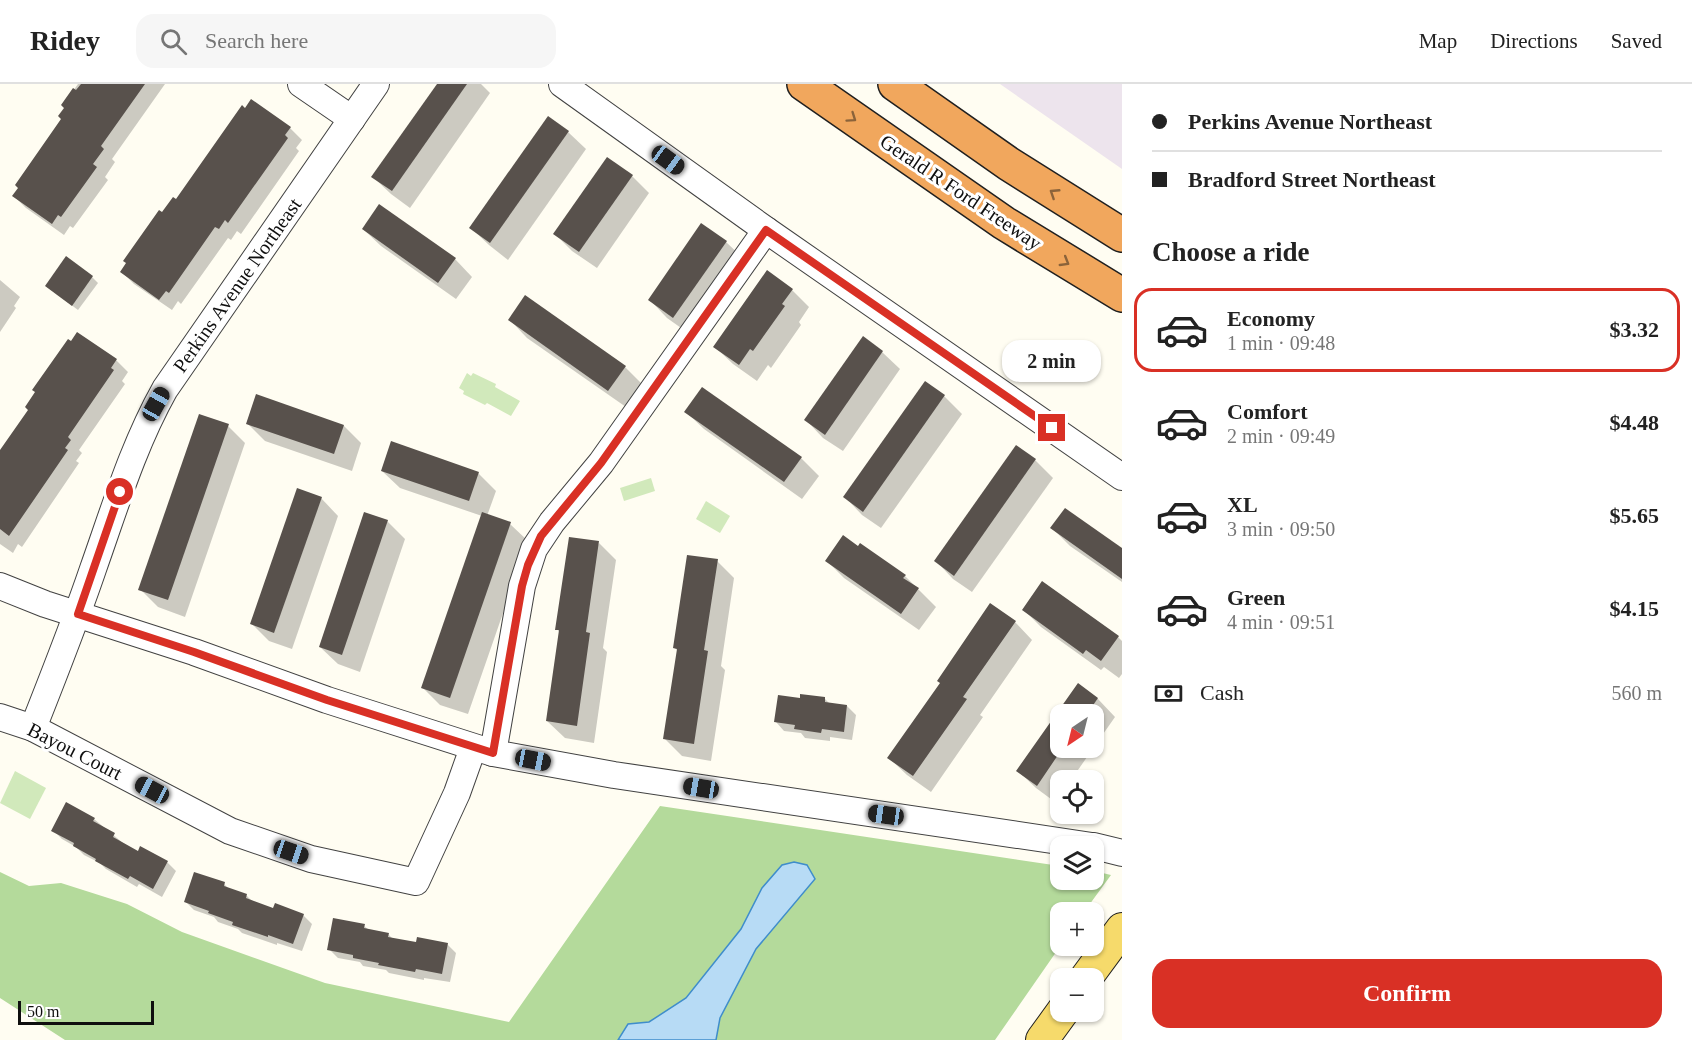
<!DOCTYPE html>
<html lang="en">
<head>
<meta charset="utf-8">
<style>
	:root { --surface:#fff; --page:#f6f6f6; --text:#222; --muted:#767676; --line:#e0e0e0; --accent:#d93025 }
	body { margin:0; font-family:Georgia,serif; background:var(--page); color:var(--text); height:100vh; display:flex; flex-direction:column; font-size:22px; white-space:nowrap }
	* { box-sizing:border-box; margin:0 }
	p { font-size:20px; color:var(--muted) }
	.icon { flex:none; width:33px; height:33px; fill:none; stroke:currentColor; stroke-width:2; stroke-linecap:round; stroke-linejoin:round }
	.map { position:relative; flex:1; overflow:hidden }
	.details { display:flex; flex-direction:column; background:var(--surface); width:570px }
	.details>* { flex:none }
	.top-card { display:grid; align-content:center; height:132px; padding:0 30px; background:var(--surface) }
	.needle { width:39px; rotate:215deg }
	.fabs { position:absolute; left:1050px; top:620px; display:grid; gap:12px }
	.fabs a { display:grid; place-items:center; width:54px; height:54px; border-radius:12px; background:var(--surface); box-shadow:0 2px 4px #0004; font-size:30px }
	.scale { position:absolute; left:18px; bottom:15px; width:136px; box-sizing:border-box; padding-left:6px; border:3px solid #0f0f0f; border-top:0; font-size:16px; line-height:21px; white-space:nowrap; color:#0f0f0f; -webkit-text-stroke:4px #fff; paint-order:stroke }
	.end { position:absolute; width:27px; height:27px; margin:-14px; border:8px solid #d93025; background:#fff; box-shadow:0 0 0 3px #fff }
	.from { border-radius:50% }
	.bubble { position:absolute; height:42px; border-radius:18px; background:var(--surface); box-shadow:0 2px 4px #0004; font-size:20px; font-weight:700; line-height:42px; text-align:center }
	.car { position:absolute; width:18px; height:36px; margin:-18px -9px; border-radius:8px; box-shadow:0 0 4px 2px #0007; background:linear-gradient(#222 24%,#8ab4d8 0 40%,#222 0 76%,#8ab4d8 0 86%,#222 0) }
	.top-card b { display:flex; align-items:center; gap:21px; height:57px; font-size:22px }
	.top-card b+b { border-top:2px solid var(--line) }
	.top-card i { width:15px; height:15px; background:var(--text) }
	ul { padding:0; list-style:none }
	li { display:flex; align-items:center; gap:18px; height:84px; margin:0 12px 9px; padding:0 18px; border:3px solid transparent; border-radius:18px }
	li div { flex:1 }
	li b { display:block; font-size:22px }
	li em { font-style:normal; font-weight:700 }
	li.on { border-color:var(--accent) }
	li>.icon { width:54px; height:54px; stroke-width:1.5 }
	h2 { padding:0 30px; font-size:27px; line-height:72px }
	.pay { display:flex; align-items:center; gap:15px; height:66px; padding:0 30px; font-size:22px }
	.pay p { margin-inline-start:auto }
	.cta { display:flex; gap:12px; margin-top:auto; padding:12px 30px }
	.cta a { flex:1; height:69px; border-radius:18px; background:var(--accent); color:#fff; font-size:24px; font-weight:700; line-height:69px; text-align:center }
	header { display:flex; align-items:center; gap:36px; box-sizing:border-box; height:84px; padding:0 30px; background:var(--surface); border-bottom:2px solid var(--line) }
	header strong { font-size:28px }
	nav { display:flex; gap:33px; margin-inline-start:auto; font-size:21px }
	.search { width:420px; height:54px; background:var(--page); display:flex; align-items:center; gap:15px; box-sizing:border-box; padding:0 21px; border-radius:18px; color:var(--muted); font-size:22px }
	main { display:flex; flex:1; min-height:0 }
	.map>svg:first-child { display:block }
	.industrial { fill:#ede4ed }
	.green { fill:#d1e9bb }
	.forest { fill:#b4da9b }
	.water { fill:#b7dbf5; stroke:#3f8dcb; stroke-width:1.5 }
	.shadow { fill:#0003; fill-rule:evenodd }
	.building { fill:#58514c }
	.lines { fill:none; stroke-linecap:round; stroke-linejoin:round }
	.minor-casing { stroke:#424242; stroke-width:28 }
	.major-casing { stroke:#202020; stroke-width:34 }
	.highway-casing { stroke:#202020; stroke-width:36 }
	.minor { stroke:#fff; stroke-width:26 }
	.major { stroke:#f6da6b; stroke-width:32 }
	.highway { stroke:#f1a75d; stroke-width:33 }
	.oneway { stroke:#8b633a }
	.route { stroke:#d93025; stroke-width:8 }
	.labels { text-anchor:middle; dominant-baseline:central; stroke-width:6; stroke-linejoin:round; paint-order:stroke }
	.street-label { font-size:20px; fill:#0f0f0f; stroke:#fff }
</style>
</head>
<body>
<header>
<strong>Ridey</strong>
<div class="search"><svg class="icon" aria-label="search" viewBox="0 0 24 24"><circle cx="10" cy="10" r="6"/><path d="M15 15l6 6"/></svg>Search here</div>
<nav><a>Map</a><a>Directions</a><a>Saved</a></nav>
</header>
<main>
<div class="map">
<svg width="1122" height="956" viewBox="0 0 1122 956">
	<rect width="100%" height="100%" fill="#fffdf2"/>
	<!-- industrial -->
	<path class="industrial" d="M1000,0h122v85z"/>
	<!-- green -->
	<g class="green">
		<path d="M467,289l4,3 2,-3 23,11 -1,3 25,14 -9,15 -24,-13 -2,2 -22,-11 1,-3 -5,-3z"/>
		<path d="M651,394l4,13 -31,10 -4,-13z"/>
		<path d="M706,417l24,15 -10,17 -24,-14z"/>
		<path d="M15,687l31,17 -16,31 -30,-16z"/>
	</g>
	<!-- forest -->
	<path class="forest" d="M660,722l400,60v13h34v-8l17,4 -27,37h-24l1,33 -66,95h-930l-65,-42v-126l29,14 32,-3 66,21 55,28 143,51 184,39z"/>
	<!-- water -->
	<path class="water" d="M794,778l13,3 8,14 -59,70 -36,69 -4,22h-98l10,-16 21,-2 37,-24 55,-69 21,-41 20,-23z"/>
	<!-- shadow -->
	<g class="shadow">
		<path d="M78,0h87l-53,75 3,3 -10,15 3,3 -35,48 -3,-2 -6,9 -38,-27 -12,-12 49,-77 3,-11 -3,-3z"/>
		<path d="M439,0h42l9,9 -80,115 -19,-14 -18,-17z"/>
		<path d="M549,34l19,14 18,17 -78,111 -19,-15 -18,-17z"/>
		<path d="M290,44l12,12 -6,8 3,3 -58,83 -4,-3 -6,9 -3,-2 -47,66 -3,-3 -6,9 -38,-26 -12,-12 40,-58 14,-13z"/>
		<path d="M632,92l17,17 -52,75 -25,-17 -17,-17z"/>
		<path d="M363,145l92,30 17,18 -16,22 -75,-53z"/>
		<path d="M726,158l18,17 -53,76 -24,-17 -17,-18z"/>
		<path d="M92,193l6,6 -20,27 -32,-24z"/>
		<path d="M0,196l20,17 -6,9 2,2 -16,24z"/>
		<path d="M792,206l17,17 -10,15 2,3 -30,43 -3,-3 -11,16 -24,-17 -18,-17z"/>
		<path d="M510,236l115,47 17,17 -16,23 -99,-69z"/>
		<path d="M882,268l18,17 -57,82 -20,-13 -17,-18z"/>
		<path d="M116,276l12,12 -6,9 3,3 -46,66 3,3 -6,8 3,2 -57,84 -4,-3 -5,9 -13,-9v-91z"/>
		<path d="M925,299l19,13 18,18 -81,114 -19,-13 -17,-18z"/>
		<path d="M702,305l99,69 18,18 -17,23 -98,-70 -18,-17z"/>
		<path d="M257,312l87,30 17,17 -9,28 -87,-30 -18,-18z"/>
		<path d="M228,342l17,17 -60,174 -27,-10 -18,-18z"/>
		<path d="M1035,376l18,18 -81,114 -19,-13 -17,-18z"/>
		<path d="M382,387l96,2 18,18 -9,25 23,8 18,17 -60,173 -28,-9 -17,-17 59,-172 -82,-28z"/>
		<path d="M321,414l17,18 -46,133 -23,-8 -17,-17z"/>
		<path d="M387,437l18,18 -45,133 -22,-8 -18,-17z"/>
		<path d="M1052,444l70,22v32l-52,-36z"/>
		<path d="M599,459l17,17 -13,88 4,4 -13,91 -29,-5 -18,-17 13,-88 -3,-4z"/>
		<path d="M717,477l17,17 -13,88 4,4 -14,91 -29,-5 -17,-17 13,-88 -4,-4z"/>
		<path d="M827,477l78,15 31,31 -17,23 -75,-52z"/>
		<path d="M1024,526l94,27 4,4v33l-3,4 -15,-11 -3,3 -60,-43z"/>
		<path d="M1015,538l17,18 -52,75 3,2 -52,75 -24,-17 -18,-17z"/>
		<path d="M1078,601l20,14 17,18 -44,63h-11v15l-5,7 -19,-14 -18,-17zM1060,630h34v33h-34z"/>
		<path d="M801,615h24l5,5 17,2 9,9 -4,25 -22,-3v4l-25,-3 -4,-5 -17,-2 -8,-9z"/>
		<path d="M94,735l29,24 16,10 28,9 9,9 -14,26 -23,-13 -2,3 -31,-18 -6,-6 -16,-8 -8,-8 -14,-8 -9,-9z"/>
		<path d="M224,800l6,6 17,6 7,7 20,7 29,5 9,9 -10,27 -25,-8v2l-35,-12 -4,-4 -20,-7 -4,-5 -20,-7 -9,-9z"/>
		<path d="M364,842l5,4 19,4 6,6 23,4h30l9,9 -6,29 -26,-4v2l-35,-7 -3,-3 -23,-4 -3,-4 -22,-4 -9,-9z"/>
	</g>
	<!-- building -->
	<g class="building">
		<path d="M81,0h64l-44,62 3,3 -11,15 4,3 -36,50 -3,-2 -6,9 -40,-28 6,-8 -3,-3 46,-66 -3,-3 6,-8 -3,-3 12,-17 3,2z"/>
		<path d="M437,0h30l-75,107 -21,-14z"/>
		<path d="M251,15l40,28 -6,8 3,3 -60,85 -3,-3 -6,9 -4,-2 -46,66 -3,-2 -7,9 -39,-28 6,-9 -3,-2 36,-51 3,2 11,-15 3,2 66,-94 3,3z"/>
		<path d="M548,32l21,15 -79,112 -21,-15z"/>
		<path d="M607,73l26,18 -54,77 -26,-18z"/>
		<path d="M379,120l77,54 -18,25 -76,-54z"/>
		<path d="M701,139l26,18 -54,77 -25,-18z"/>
		<path d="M66,172l27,20 -21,30 -27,-20z"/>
		<path d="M767,186l26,19 -11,15 3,2 -32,45 -3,-2 -11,16 -26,-18z"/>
		<path d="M525,211l101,71 -18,25 -100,-71z"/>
		<path d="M77,248l40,27 -6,9 3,2 -46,67 3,3 -6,8 3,2 -59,86 -9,-7v-79l28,-40 -3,-3 10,-15 -3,-2 36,-51 3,2z"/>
		<path d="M863,252l20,15 -58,84 -21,-15z"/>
		<path d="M925,297l20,14 -82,117 -20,-15z"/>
		<path d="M702,303l100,70 -18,25 -100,-70z"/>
		<path d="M256,310l88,31 -10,29 -88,-30z"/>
		<path d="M199,330l30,10 -61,176 -30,-10z"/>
		<path d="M391,357l88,31 -10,29 -88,-30z"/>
		<path d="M1016,361l20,14 -82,117 -20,-15z"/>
		<path d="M297,404l25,9 -48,136 -24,-9z"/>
		<path d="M1065,424l57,40v31l-72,-51z"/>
		<path d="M364,428l24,8 -46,135 -23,-8z"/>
		<path d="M482,428l29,10 -61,176 -29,-10z"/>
		<path d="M843,451l15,11 2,-3 46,32 -3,3 16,10 -18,26 -76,-53z"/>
		<path d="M569,453l30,4 -13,91 4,1 -13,93 -31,-5 13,-91h-4z"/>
		<path d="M687,471l31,4 -14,91 4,1 -14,93 -31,-5 14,-90 -4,-1z"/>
		<path d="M1042,497l77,55 -18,25 -15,-11 -3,4 -61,-44z"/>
		<path d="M990,519l26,18 -53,76 4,2 -54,77 -26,-18 53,-75 -3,-2z"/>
		<path d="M1078,599l20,15 -11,16h-27v38l-23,34 -21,-15z"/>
		<path d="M800,610l25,3v5l22,3 -3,27 -22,-3 -1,4 -27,-4 1,-4 -21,-3 4,-27 22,3z"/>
		<path d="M66,718l29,16 -2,3 22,12 -2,4 25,14 2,-5 28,15 -15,28 -23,-13 -2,3 -33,-18 1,-2 -23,-13 1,-3 -23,-12z"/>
		<path d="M194,788l31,10 -1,4 23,8 -1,4 27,10 2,-5 29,11 -11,30 -25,-9v2l-36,-12 1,-3 -25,-9 1,-2 -25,-9z"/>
		<path d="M333,834l32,6 -1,4 25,5 -1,4 28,5 1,-5 31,6 -6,31 -26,-5 -1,3 -37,-7 1,-2 -26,-5v-3l-26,-5z"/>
	</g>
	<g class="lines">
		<defs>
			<g id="minor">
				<path d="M301,0l51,35"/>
				<path d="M562,0l204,146 356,247"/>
				<path d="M0,502l45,18 149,48 133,48 166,53 121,22 478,71"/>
				<path d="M0,633l33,11 197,103 81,28 105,23 41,-89 16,-45"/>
				<path d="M33,644c21,-53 42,-106 60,-159 22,-62 40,-123 72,-180l211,-305"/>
				<path d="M493,669l29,-167 12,-37 18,-27 49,-59 165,-233"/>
				<path d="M1094,762l28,7"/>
			</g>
			<g id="major">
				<path d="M1086,894l36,-49"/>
				<path d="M1042,956l21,-29"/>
			</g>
			<g id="highway">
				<path d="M804,0l200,139 118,72"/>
				<path d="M895,0l114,80 113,71"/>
			</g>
		</defs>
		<!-- minor casing -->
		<use href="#minor" class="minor-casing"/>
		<!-- major casing -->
		<use href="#major" class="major-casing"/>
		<!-- highway casing -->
		<use href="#highway" class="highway-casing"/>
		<!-- minor -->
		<use href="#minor" class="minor"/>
		<!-- major -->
		<use href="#major" class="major"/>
		<!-- highway -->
		<use href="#highway" class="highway"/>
	</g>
	<!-- one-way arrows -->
	<defs><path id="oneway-chevron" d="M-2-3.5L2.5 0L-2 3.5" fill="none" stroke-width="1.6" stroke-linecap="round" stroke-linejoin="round" transform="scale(1.5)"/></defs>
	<g class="oneway">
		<use href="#oneway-chevron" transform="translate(852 34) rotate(35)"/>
		<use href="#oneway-chevron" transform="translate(1054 109) rotate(-147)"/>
		<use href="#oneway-chevron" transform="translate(1065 178) rotate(31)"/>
	</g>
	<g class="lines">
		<!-- route -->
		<path class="route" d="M120,408l-42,122 116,38 133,48 166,53 29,-167 6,-21 13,-29 60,-73 165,-233 286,198"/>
	</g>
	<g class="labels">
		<!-- street labels -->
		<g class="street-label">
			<text transform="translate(961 108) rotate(34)">Gerald R Ford Freeway</text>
			<text transform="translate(237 201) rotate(-55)">Perkins Avenue Northeast</text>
			<text transform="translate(75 667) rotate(27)">Bayou Court</text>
		</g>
	</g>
</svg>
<div class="fabs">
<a><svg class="needle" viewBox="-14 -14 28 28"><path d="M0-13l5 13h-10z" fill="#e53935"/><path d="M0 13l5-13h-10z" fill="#767676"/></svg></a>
<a><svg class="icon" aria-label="locate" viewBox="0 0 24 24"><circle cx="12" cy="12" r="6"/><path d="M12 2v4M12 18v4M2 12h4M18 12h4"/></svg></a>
<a><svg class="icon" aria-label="layers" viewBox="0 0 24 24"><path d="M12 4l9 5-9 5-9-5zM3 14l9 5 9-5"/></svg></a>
<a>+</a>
<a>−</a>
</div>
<div class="scale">50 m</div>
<i class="end from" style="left:120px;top:408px"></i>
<i class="end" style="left:1052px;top:344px"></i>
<div class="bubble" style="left:1002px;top:256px;width:99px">2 min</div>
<i class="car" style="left:668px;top:76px;rotate:126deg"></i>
<i class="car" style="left:156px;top:320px;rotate:29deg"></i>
<i class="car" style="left:533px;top:676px;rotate:101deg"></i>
<i class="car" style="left:701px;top:704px;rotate:279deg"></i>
<i class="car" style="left:152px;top:706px;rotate:298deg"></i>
<i class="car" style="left:886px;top:731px;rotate:278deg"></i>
<i class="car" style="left:291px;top:768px;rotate:109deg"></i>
</div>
<section class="details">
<div class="top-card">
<b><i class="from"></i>Perkins Avenue Northeast</b>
<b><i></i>Bradford Street Northeast</b>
</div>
<h2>Choose a ride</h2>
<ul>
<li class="on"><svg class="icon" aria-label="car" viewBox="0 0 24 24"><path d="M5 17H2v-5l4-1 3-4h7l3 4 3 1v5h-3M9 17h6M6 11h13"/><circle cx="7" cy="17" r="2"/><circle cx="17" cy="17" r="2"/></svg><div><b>Economy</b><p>1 min · 09:48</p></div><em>$3.32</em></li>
<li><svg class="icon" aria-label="car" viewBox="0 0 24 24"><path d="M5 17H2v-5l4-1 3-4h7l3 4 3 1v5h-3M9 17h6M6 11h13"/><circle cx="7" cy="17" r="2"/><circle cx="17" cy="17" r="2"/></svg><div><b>Comfort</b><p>2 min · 09:49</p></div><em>$4.48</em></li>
<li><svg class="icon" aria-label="car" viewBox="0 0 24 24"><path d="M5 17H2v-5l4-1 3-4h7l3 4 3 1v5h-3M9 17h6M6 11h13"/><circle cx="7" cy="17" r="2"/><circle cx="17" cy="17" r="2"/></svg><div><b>XL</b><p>3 min · 09:50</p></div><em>$5.65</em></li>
<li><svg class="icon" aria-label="car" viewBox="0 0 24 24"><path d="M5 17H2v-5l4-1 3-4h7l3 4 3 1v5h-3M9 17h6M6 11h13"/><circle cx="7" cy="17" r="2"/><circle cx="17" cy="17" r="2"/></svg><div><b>Green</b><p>4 min · 09:51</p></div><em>$4.15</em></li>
</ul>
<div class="pay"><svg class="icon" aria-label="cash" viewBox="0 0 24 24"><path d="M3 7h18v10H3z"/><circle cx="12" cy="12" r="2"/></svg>Cash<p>560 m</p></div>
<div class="cta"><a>Confirm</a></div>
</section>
</main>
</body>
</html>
